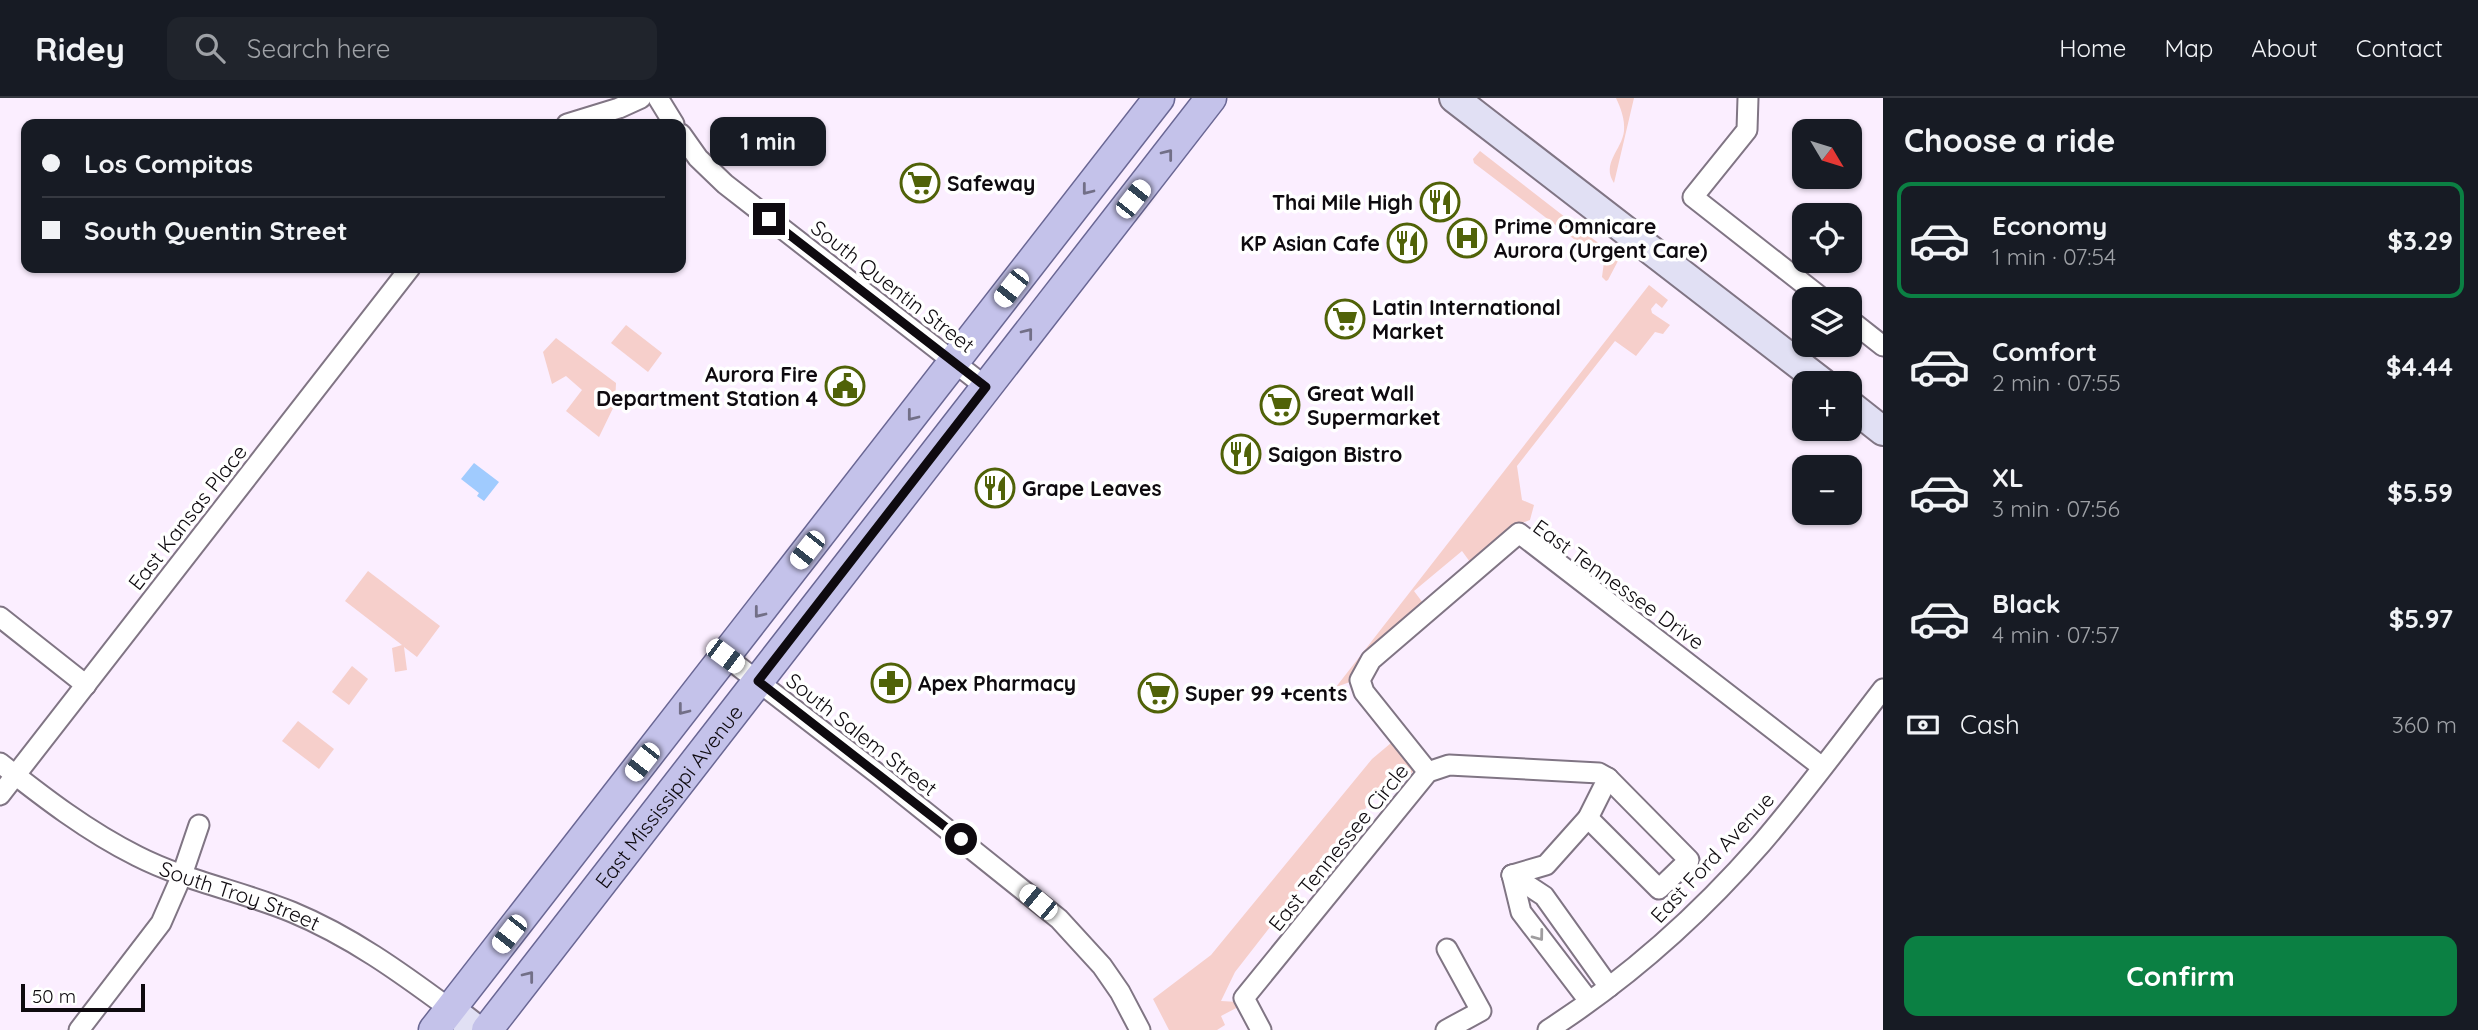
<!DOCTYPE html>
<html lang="en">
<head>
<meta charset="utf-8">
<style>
	:root { --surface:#171b24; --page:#20242c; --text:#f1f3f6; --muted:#9ea1a6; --line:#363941; --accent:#0b8043 }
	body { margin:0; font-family:Quicksand,sans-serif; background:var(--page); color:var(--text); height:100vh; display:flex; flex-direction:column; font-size:26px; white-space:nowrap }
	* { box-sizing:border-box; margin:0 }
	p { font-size:23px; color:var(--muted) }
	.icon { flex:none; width:38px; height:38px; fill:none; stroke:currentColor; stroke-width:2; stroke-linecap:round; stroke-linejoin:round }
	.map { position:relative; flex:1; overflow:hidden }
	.side { display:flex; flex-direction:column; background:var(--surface); width:595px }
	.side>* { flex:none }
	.banner { position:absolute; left:21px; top:21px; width:665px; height:154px; border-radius:14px; box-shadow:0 2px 5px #0004; display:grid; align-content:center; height:154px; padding:0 21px; background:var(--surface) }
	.needle { width:46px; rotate:128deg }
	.fabs { position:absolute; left:1792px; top:21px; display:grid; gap:14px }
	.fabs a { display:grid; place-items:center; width:70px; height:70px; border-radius:14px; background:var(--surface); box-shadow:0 2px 5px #0004; font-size:35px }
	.scale { position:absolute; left:21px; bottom:18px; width:124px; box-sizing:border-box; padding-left:7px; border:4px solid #0e0a0f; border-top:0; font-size:19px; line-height:24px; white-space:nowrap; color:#0e0a0f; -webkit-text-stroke:5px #fff; paint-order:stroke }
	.end { position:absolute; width:32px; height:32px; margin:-16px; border:9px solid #0e0a0f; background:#fff; box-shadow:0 0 0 4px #fff }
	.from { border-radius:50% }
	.bubble { position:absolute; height:49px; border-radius:14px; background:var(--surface); box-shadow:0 2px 5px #0004; font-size:23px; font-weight:700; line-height:49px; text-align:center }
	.car { position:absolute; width:21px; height:42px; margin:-21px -10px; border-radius:9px; box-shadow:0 0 5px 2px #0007; background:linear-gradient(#fff 24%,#345 0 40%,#fff 0 76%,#345 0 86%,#fff 0) }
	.banner b { display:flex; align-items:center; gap:24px; height:66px; font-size:26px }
	.banner b+b { border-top:2px solid var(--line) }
	.banner i { width:18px; height:18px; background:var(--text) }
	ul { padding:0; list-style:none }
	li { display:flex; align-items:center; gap:21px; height:116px; margin:0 14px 10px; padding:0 7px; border:4px solid transparent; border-radius:14px }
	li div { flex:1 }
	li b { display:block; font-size:26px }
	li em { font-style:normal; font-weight:700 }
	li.active { border-color:var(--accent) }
	li>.icon { width:63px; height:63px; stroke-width:1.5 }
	h2 { padding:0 21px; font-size:32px; line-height:84px }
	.pay { display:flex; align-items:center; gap:18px; height:77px; padding:0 21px; font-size:26px }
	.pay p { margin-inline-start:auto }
	.button { display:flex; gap:14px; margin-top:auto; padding:14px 21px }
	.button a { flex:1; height:80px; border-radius:14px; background:var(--accent); color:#fff; font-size:28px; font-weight:700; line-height:80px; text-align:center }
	header { display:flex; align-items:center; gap:42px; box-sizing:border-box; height:98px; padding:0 35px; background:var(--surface); border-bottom:2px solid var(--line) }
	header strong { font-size:33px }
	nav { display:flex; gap:38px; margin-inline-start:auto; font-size:24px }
	.search { width:490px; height:63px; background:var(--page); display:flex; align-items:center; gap:18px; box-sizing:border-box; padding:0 24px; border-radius:14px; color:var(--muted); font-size:26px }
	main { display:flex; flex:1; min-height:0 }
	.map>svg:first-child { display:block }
	.green { fill:#f6cfcb }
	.water { fill:#a0cbfe }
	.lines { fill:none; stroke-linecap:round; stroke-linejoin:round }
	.street-casing { stroke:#807584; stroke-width:23 }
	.secondary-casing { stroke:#807584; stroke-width:32 }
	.primary-casing { stroke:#6a6794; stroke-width:33 }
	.street { stroke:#fff; stroke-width:19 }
	.secondary { stroke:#e1e0f4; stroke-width:28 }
	.primary { stroke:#c4c2ea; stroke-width:30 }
	.oneway { stroke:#726f87 }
	.oneway2 { stroke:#9f9d9f }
	.route { stroke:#0e0a0f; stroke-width:9 }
	.labels { text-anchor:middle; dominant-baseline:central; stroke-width:7; stroke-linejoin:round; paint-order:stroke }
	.poi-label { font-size:21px; font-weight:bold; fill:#0e0a0f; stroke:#fff; text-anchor:start }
	.street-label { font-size:21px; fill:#0e0a0f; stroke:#fff }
</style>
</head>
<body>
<header>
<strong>Ridey</strong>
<div class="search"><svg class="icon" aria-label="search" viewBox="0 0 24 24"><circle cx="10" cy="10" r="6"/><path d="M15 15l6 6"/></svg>Search here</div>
<nav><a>Home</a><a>Map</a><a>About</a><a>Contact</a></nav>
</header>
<main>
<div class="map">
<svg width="1883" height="932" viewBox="0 0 1883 932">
	<rect width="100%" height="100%" fill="#fbeeff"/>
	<!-- green -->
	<g class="green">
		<path d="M1616,0h18l-20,85c-13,-20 8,-33 10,-52 1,-12 -3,-22 -8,-33z"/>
		<path d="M1480,53l139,108 -11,21 -2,1 -4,-4 2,-15 -130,-99 -1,-4z"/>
		<path d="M1649,187l19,15 -6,8 -6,-5 -5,6 1,4 18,12 -7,9 -8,-2 -19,24 -21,-15 -98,125 5,34 12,5 -4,15 -21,8 -39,34 -8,-11 -48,40 9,12 -62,55 -7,10 -4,14 -14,5z"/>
		<path d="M626,227l36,28 -14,19 -37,-29z"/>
		<path d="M556,240l60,45 -1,21 -16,33 -33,-26 16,-21 -16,-14 -14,8 -9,-32z"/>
		<path d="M368,473l72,55 -23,31 -13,-10 3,23 -12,2 -3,-24 10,-3 -57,-44z"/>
		<path d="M352,568l16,13 -19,26 -17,-13z"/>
		<path d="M298,623l36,28 -15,20 -37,-28z"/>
		<path d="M1391,645h4l23,22 -12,15 -8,-6 4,-6 -5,-4 -54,76 -16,14 -92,118 -14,29 17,1 2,4 -19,10 4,9 -8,5h-48l-16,-31 58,-44 161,-196z"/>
	</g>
	<!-- water -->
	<path class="water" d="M474,365l25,19 -15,19 -7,-5 2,-3 -18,-14z"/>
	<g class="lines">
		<defs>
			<g id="street">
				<path d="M658,0l16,26"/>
				<path d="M1748,0l-1,32 -54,67 130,102"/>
				<path d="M567,26l52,-16 22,-10"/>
				<path d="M681,36l17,24 27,26 261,203"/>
				<path d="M1850,222l33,26"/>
				<path d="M0,519l86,68"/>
				<path d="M725,558l153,118 181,145 43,47 18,26 20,38"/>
				<path id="s1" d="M0,665c43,34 87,68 137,93 49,25 104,35 155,56 58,24 108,60 158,97"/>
				<path d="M1428,674l-64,-80 -4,-12 11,-20 148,-127 303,234"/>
				<path d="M0,697l410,-527"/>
				<path d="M1512,777l9,37 68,89"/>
				<path d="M1512,777l32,21 65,91"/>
				<path d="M1512,777l34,-10 42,-47 20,-40"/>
				<path d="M79,932l82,-107 21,-48 17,-50"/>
				<path d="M1261,932l-17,-32 184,-226 21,-7 150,8 9,5 81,82 -30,29 -71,-71"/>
				<path d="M1446,932l35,-19 -34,-62"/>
				<path d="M1548,932c79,-51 151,-115 213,-186 43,-50 82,-103 122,-155"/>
			</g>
			<g id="secondary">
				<path d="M1454,0l369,285"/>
				<path d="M1850,307l33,26"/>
				<path d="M450,911l27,21"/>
			</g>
			<g id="primary">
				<path d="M434,932l725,-932"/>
				<path id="s2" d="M487,932l724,-932"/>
			</g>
		</defs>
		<!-- street casing -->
		<use href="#street" class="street-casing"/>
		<!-- secondary casing -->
		<use href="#secondary" class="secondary-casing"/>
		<!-- primary casing -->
		<use href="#primary" class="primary-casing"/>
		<!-- street -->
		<use href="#street" class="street"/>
		<!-- secondary -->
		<use href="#secondary" class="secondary"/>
		<!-- primary -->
		<use href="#primary" class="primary"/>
	</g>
	<!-- one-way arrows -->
	<defs><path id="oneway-chevron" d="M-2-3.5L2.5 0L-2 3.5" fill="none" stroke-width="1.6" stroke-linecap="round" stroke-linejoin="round" transform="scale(1.75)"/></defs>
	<g class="oneway">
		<use href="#oneway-chevron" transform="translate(1168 56) rotate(-52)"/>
		<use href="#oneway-chevron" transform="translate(1087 92) rotate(128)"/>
		<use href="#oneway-chevron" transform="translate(1028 235) rotate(-52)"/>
		<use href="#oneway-chevron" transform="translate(912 318) rotate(128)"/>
		<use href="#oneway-chevron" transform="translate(759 515) rotate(128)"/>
		<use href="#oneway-chevron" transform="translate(683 612) rotate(128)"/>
		<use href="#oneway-chevron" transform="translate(529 878) rotate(-52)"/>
	</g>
	<use class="oneway2" href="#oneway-chevron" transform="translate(1539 838) rotate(53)"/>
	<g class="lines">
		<!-- route -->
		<path class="route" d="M769,121l217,168 -228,294 203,158"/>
	</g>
	<!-- icons -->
	<defs>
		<symbol id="supermarket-ring" viewBox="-11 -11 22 22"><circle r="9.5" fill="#fff" stroke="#506208" stroke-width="1.5"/><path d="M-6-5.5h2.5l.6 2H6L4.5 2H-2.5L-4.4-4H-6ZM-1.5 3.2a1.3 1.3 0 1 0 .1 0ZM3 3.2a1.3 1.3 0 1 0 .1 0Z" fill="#506208"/></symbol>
		<symbol id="restaurant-ring" viewBox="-11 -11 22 22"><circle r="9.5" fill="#fff" stroke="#506208" stroke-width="1.5"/><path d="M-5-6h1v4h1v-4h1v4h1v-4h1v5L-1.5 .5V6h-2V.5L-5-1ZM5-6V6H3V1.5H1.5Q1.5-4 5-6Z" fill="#506208"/></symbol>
		<symbol id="hospital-ring" viewBox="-11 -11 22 22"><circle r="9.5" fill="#fff" stroke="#506208" stroke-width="1.5"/><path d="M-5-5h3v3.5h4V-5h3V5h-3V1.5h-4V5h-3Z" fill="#506208"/></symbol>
		<symbol id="civic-ring" viewBox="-11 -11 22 22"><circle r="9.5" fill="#fff" stroke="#506208" stroke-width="1.5"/><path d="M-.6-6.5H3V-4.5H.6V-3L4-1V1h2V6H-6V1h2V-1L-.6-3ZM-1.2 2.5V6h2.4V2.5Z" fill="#506208"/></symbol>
		<symbol id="pharmacy-ring" viewBox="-11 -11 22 22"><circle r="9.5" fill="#fff" stroke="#506208" stroke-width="1.5"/><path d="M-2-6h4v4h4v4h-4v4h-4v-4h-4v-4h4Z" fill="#506208"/></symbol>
	</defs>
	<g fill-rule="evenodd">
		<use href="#supermarket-ring" x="898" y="63" width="44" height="44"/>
		<use href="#restaurant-ring" x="1418" y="82" width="44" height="44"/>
		<use href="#hospital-ring" x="1445" y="118" width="44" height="44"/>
		<use href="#restaurant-ring" x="1385" y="123" width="44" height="44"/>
		<use href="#supermarket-ring" x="1323" y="199" width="44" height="44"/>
		<use href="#civic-ring" x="823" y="266" width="44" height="44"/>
		<use href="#supermarket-ring" x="1258" y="285" width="44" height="44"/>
		<use href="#restaurant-ring" x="1219" y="334" width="44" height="44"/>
		<use href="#restaurant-ring" x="973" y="368" width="44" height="44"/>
		<use href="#pharmacy-ring" x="869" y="563" width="44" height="44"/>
		<use href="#supermarket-ring" x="1136" y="573" width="44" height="44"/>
	</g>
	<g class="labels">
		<!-- poi labels -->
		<g class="poi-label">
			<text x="947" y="85">Safeway</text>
			<text x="1413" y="104" text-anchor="end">Thai Mile High</text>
			<text x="1494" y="128">Prime Omnicare<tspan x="1494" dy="24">Aurora (Urgent Care)</tspan></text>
			<text x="1380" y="145" text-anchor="end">KP Asian Cafe</text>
			<text x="1372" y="209">Latin International<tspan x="1372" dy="24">Market</tspan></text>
			<text x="818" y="276" text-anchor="end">Aurora Fire<tspan x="818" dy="24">Department Station 4</tspan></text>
			<text x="1307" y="295">Great Wall<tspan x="1307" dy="24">Supermarket</tspan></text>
			<text x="1268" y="356">Saigon Bistro</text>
			<text x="1022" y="390">Grape Leaves</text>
			<text x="918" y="585">Apex Pharmacy</text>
			<text x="1185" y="595">Super 99 +cents</text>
		</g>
		<!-- street labels -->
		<g class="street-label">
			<text transform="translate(893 188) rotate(38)">South Quentin Street</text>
			<text transform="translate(187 419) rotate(-52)">East Kansas Place</text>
			<text transform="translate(1619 486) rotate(36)">East Tennessee Drive</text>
			<text transform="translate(862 636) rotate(38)">South Salem Street</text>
			<text stroke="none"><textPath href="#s2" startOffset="296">East Mississippi Avenue</textPath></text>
			<text transform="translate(1338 749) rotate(-51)">East Tennessee Circle</text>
			<text transform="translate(1712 759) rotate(-47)">East Ford Avenue</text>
			<text stroke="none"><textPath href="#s1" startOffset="276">South Troy Street</textPath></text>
		</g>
	</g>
</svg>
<div class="fabs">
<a><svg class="needle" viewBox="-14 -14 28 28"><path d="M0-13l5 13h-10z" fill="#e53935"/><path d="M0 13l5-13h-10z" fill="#9ea1a6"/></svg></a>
<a><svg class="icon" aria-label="locate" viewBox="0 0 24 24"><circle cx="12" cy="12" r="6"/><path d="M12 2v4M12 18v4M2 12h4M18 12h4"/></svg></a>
<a><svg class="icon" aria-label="layers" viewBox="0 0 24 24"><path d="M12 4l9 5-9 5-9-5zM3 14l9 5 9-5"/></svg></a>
<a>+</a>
<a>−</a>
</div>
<div class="scale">50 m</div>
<i class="end from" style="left:961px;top:741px"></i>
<i class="end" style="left:769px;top:121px"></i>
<div class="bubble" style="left:710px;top:19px;width:116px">1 min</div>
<i class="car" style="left:1133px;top:101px;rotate:38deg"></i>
<i class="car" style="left:1011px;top:190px;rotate:218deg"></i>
<i class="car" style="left:807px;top:452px;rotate:218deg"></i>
<i class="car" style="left:725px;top:558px;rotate:127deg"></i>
<i class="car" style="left:642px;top:664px;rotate:218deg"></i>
<i class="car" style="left:1038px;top:804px;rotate:310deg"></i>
<i class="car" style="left:509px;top:836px;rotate:218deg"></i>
<div class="banner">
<b><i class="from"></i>Los Compitas</b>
<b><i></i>South Quentin Street</b>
</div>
</div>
<section class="side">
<h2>Choose a ride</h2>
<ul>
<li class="active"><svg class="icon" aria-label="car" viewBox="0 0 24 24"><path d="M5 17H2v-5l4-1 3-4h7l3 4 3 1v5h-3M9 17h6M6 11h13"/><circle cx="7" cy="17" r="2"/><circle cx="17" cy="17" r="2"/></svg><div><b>Economy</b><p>1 min · 07:54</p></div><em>$3.29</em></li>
<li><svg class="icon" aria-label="car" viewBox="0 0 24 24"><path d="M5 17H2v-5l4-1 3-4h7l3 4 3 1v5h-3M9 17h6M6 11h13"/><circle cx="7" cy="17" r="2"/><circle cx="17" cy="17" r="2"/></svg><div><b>Comfort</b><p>2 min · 07:55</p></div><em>$4.44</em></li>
<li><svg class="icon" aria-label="car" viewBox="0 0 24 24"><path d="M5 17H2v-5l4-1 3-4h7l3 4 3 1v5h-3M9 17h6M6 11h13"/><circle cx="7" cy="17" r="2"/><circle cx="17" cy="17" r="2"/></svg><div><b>XL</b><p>3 min · 07:56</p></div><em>$5.59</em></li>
<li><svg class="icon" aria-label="car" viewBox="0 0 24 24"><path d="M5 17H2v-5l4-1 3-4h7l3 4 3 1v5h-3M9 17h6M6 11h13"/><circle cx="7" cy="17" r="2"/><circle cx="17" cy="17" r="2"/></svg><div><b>Black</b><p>4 min · 07:57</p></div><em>$5.97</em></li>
</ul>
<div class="pay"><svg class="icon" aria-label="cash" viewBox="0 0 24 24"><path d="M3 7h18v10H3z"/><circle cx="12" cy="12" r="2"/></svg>Cash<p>360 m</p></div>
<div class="button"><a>Confirm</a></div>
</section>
</main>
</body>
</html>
